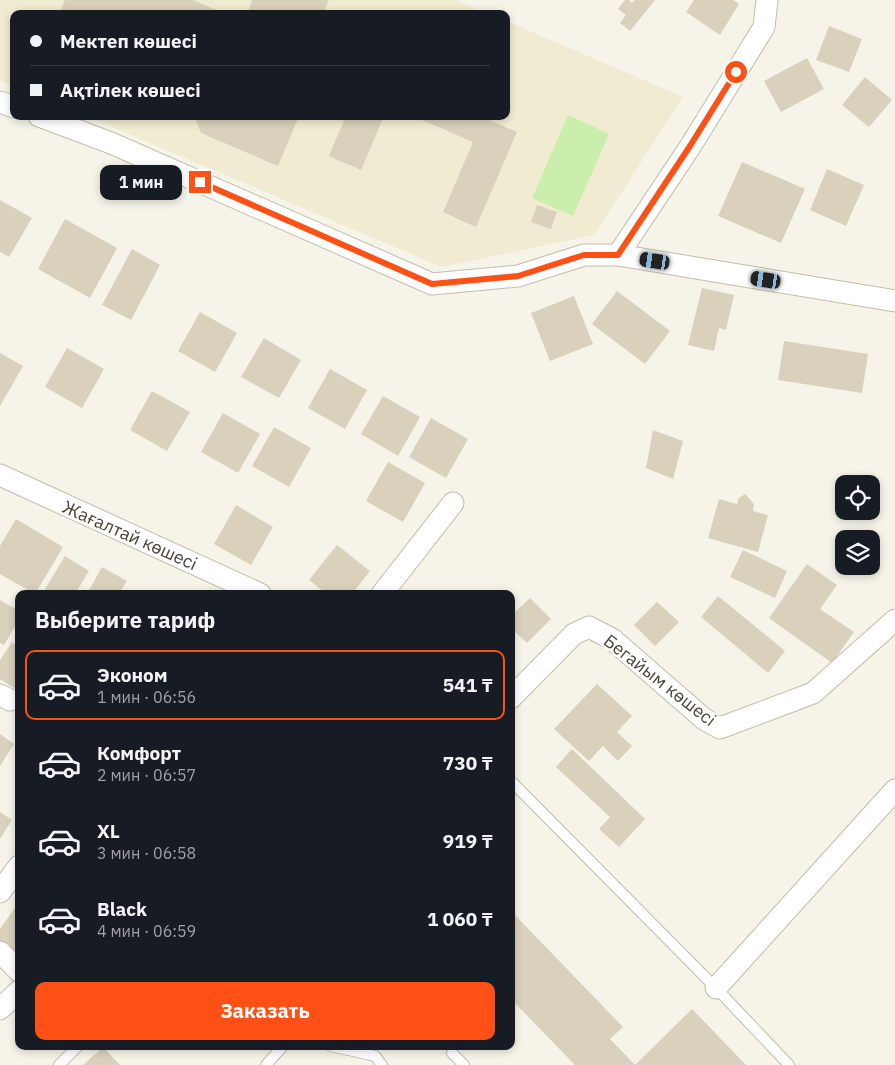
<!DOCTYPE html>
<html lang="ru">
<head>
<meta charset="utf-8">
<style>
	:root { --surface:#171b24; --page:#20242c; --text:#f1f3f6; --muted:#9ea1a6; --line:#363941; --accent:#ff5116 }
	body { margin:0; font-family:"IBM Plex Sans",sans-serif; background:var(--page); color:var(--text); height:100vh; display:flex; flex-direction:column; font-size:19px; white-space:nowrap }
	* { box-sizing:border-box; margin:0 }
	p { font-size:16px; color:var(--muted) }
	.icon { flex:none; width:28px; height:28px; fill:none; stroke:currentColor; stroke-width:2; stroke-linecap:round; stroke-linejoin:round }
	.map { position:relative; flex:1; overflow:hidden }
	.drawer { position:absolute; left:15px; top:590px; width:500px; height:460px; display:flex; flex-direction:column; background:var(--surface); border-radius:10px; box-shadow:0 2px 8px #0003 }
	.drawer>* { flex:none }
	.guide { position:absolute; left:10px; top:10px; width:500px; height:110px; border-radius:10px; box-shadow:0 2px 8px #0003; display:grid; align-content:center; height:110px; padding:0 20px; background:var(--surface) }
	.buttons { position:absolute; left:835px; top:475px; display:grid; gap:10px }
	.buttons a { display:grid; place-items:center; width:45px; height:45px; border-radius:10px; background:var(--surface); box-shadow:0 2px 8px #0003; font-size:25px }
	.end { position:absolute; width:22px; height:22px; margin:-11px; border:6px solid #ff5116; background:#fff; box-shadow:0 0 0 2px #fff }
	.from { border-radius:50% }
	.bubble { position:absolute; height:35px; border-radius:10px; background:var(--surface); box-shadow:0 2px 8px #0003; font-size:16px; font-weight:700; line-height:35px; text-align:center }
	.car { position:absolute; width:15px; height:30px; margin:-15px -8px; border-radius:6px; box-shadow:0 0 4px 1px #0007; background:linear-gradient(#222 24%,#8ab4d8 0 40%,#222 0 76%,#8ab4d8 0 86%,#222 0) }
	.guide b { display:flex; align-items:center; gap:18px; height:48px; font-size:19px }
	.guide b+b { border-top:1px solid var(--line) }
	.guide i { width:12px; height:12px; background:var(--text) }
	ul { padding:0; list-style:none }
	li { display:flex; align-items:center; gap:15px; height:70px; margin:0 10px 8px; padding:0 10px; border:2px solid transparent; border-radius:10px }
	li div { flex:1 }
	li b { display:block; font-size:19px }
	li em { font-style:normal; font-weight:700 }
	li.current { border-color:var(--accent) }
	li>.icon { width:45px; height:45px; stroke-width:1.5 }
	h2 { padding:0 20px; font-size:22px; line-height:60px }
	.cta { display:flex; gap:10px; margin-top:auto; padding:10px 20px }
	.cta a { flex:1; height:58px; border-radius:10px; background:var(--accent); color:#fff; font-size:20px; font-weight:700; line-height:58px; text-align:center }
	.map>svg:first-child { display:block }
	.education { fill:#f1ebd1 }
	.green { fill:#caefac }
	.building { fill:#d9d1bc }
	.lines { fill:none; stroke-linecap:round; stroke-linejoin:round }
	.lane-casing { stroke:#c3bda9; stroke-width:12 }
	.street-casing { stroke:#c3bda9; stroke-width:23 }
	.lane { stroke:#fff; stroke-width:10 }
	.street { stroke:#fff; stroke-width:21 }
	.route { stroke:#ff5116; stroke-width:6 }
	.labels { text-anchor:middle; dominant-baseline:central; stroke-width:5; stroke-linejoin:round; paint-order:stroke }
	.street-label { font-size:18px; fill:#4a4436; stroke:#fff }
</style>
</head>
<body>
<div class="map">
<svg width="895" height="1065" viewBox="0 0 895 1065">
	<rect width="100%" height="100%" fill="#f6f3e8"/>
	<!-- education -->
	<g class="education">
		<path d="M0,0h456l33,14h-475v72l-14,-6z"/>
		<path d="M506,21l177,76 -89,138 -152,32 -356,-151h420z"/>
	</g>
	<!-- green -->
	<path class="green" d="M568,115l41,19 -36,82 -41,-18z"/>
	<!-- building -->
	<g class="building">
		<path d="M65,0h128l33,14h-167z"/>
		<path d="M252,0h77l-6,14h-76z"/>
		<path d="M625,0h4l3,3 3,-3h20l-25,31 -10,-8 6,-8 -8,-6z"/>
		<path d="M694,0h39l6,4 -19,31 -34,-23z"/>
		<path d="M829,26l33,13 -13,33 -33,-12z"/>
		<path d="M807,58l17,31 -43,23 -17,-31z"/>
		<path d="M865,77l27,23 -23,27 -27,-22z"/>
		<path d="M194,116h105l-21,50 -77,-33z"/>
		<path d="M346,116h38l-23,54 -32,-14z"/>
		<path d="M413,116h67l37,16 -41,95 -33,-15 30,-70z"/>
		<path d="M742,162l63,27 -24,54 -63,-27z"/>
		<path d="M827,169l37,16 -18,41 -36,-16z"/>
		<path d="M0,200l32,18 -23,39 -9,-5z"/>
		<path d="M537,205l20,7 -6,17 -20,-7z"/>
		<path d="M65,219l52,29 -27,50 -52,-29z"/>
		<path d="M132,249l28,16 -29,55 -29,-15z"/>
		<path d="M702,288l32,7 -8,35 -7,-2 -5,23 -26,-6z"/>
		<path d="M617,291l53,40 -25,33 -53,-40z"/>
		<path d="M574,296l19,48 -43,17 -19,-48z"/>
		<path d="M200,312l37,21 -22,39 -37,-21z"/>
		<path d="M264,338l37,22 -22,38 -38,-21z"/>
		<path d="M784,341l84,13 -6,39 -84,-13z"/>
		<path d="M67,348l37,21 -22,39 -37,-21z"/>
		<path d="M0,353l23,13 -23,40z"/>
		<path d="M330,369l37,21 -22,39 -37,-21z"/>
		<path d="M152,391l38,21 -23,39 -37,-21z"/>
		<path d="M383,396l37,21 -22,39 -37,-22z"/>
		<path d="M223,413l37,21 -22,39 -37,-21z"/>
		<path d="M431,418l37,21 -22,39 -37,-21z"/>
		<path d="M274,427l37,21 -22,39 -37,-21z"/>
		<path d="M653,430l30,11 -10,38 -27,-11z"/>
		<path d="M388,462l37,21 -22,39 -37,-21z"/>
		<path d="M745,494l9,10 -1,7 15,4 -10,37 -50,-14 11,-39 18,5 2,-6z"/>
		<path d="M236,505l37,22 -22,38 -37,-21z"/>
		<path d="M16,519l47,28 -28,47 -35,-20v-28z"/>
		<path d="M337,545l33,26 -18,23h-25l-18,-14z"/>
		<path d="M743,550l44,21 -12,27 -45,-21z"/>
		<path d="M65,556l24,15 -14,23h-33z"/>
		<path d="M807,564l30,21 -17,24 34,23 -22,31 -63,-45z"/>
		<path d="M102,567l25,14 -8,13h-32z"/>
		<path d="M718,596l67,55 -17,22 -67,-56z"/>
		<path d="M530,598l21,21 -24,24 -16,-15v-12z"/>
		<path d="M0,600l19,11v9l-15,25 -4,-2z"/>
		<path d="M657,602l22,20 -24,24 -21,-21z"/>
		<path d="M12,642l7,5v40l-2,3 -17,-11v-19z"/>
		<path d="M597,684l35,32 -15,16 15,14 -14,15 -15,-15 -14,15 -35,-32z"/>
		<path d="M0,734l14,10 -14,22z"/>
		<path d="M572,749l73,70 -26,28 -20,-18 11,-12 -54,-50z"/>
		<path d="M0,812l12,8 -12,19z"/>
		<path d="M19,902v52l-19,-13v-12z"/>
		<path d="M511,911l112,116 -13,12 25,26 57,-56 54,56h-171l-64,-66z"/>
		<path d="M103,1047l17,18h-37z"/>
	</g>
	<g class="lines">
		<defs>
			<g id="lane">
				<path d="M511,781l205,207 73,77"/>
				<path d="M331,1046l44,10 7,9"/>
				<path d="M452,1053l12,12"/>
				<path d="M59,1065l19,-19"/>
				<path d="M266,1065l17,-19"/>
			</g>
			<g id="street">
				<path d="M0,102l14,5"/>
				<path d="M39,116l72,27 321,141 86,-8 66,-21h34l277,46"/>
				<path d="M618,255l72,-108 74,-120 3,-27"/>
				<path d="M0,475l260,119"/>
				<path d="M382,594l71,-91"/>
				<path d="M0,695l10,5"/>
				<path d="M511,698l63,-64 15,-7 23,12 92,80 16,9 93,-35 82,-73"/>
				<path d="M0,892l19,-26"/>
				<path d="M0,952l19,19"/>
				<path d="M716,988l179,-198"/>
				<path d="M0,1009l19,-18"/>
			</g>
		</defs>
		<!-- lane casing -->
		<use href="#lane" class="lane-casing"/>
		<!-- street casing -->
		<use href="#street" class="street-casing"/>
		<!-- lane -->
		<use href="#lane" class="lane"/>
		<!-- street -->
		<use href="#street" class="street"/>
	</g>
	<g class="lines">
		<!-- route -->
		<path class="route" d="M200,182l232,102 86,-8 66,-21h34l72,-109 46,-74"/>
	</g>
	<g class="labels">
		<!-- street labels -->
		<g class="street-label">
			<text transform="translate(130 535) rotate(24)">Жағалтай көшесі</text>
			<text transform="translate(660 680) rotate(38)">Бегайым көшесі</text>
		</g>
	</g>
</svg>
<div class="buttons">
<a><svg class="icon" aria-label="locate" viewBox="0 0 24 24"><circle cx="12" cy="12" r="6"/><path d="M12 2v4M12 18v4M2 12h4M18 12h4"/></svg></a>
<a><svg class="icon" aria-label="layers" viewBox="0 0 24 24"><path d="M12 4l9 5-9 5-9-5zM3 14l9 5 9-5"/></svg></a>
</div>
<i class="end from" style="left:736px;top:72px"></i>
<i class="end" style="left:200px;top:182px"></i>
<div class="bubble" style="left:100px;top:165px;width:82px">1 мин</div>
<i class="car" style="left:655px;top:261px;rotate:279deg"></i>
<i class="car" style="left:766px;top:280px;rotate:279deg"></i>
<div class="guide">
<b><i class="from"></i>Мектеп көшесі</b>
<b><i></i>Ақтілек көшесі</b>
</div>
<section class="drawer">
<h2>Выберите тариф</h2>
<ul>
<li class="current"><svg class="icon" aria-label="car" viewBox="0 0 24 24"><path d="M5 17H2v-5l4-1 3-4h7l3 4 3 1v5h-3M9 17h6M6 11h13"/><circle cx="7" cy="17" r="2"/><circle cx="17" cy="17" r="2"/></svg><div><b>Эконом</b><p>1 мин · 06:56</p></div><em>541 ₸</em></li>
<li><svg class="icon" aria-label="car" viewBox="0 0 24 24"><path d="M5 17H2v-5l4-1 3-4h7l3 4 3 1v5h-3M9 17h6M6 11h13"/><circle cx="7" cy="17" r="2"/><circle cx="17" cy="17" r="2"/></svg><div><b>Комфорт</b><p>2 мин · 06:57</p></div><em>730 ₸</em></li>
<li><svg class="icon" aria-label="car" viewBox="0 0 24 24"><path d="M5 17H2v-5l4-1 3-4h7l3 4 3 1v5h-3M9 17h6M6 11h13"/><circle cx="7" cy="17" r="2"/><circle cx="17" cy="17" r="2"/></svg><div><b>XL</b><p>3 мин · 06:58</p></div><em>919 ₸</em></li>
<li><svg class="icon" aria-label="car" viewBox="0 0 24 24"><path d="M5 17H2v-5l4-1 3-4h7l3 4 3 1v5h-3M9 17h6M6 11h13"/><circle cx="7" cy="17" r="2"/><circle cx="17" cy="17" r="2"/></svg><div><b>Black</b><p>4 мин · 06:59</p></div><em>1 060 ₸</em></li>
</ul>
<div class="cta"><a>Заказать</a></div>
</section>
</div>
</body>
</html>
